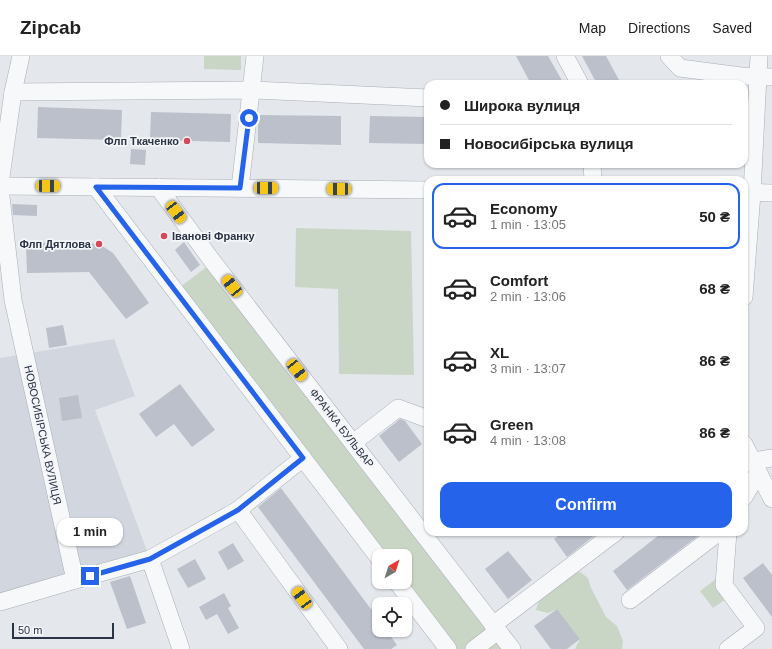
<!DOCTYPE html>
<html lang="en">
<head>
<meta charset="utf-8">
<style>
	:root { --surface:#fff; --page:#f6f6f6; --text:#222; --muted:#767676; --line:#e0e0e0; --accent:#2563eb }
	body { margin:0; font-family:Helvetica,sans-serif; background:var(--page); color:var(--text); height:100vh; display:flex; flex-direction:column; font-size:15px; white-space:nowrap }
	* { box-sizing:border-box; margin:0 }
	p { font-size:13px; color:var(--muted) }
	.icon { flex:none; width:22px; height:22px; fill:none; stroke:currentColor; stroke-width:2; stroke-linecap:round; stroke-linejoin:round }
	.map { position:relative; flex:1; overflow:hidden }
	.details { position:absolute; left:424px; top:120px; width:324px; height:360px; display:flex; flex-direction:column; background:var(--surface); border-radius:12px; box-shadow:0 1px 3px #0004 }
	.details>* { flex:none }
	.top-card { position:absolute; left:424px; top:24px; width:324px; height:88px; border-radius:12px; box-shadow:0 1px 3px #0004; display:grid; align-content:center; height:88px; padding:0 16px; background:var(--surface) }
	.needle { width:26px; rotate:39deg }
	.buttons { position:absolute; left:372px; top:493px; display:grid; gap:8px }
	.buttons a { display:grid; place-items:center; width:40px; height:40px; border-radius:8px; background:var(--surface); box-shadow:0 1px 3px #0004; font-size:20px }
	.scale { position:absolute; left:12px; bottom:10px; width:102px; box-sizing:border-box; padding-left:4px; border:2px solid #2b3445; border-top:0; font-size:11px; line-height:14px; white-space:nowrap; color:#2b3445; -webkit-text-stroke:3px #f4f6f9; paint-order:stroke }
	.end { position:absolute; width:18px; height:18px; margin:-9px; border:5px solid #2563eb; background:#fff; box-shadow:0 0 0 2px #fff }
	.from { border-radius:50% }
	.bubble { position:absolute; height:28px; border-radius:12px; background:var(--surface); box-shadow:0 1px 3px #0004; font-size:13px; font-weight:700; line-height:28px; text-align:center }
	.car { position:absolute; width:12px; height:24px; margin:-12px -6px; border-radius:5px; box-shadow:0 0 3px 1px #0007; background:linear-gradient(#f5c518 24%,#345 0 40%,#f5c518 0 76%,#345 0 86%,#f5c518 0) }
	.top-card b { display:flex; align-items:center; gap:14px; height:38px; font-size:15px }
	.top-card b+b { border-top:1px solid var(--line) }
	.top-card i { width:10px; height:10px; background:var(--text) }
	ul { padding:7px 0 0; list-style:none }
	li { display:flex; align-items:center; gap:12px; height:66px; margin:0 8px 6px; padding:0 8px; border:2px solid transparent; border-radius:12px }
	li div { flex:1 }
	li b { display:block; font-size:15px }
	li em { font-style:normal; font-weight:700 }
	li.selected { border-color:var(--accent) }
	li>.icon { width:36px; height:36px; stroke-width:1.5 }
	.action { display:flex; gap:8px; margin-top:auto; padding:8px 16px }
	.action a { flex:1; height:46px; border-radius:12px; background:var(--accent); color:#fff; font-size:16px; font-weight:700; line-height:46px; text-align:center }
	header { display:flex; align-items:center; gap:24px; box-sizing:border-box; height:56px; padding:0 20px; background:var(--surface); border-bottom:1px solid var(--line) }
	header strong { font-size:19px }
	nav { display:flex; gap:22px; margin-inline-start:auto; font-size:14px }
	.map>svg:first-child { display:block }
	.built { fill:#d2d6de }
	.green { fill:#c9d6c5 }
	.building { fill:#bbc0ca }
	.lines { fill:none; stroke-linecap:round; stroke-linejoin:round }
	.minor-casing { stroke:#a9aeb7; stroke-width:18 }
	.minor { stroke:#f7f8fa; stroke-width:17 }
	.route { stroke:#2563eb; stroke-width:5 }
	.poi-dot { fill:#d1495b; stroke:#f4f6f9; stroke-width:1.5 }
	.labels { text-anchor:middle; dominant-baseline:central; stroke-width:3.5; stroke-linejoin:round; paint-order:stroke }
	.poi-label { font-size:11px; font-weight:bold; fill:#2b3445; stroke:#f4f6f9; text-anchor:end }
	.street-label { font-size:11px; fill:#2b3445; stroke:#f4f6f9 }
</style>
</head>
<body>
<header>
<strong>Zipcab</strong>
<nav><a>Map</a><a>Directions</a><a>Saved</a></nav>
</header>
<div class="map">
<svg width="772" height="593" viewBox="0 0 772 593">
	<rect width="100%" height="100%" fill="#e4e7ec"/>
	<!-- built -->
	<path class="built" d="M114,283l21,57 -40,14 55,149 -150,43v-244z"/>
	<!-- green -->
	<g class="green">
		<path d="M204,0h37v14l-37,-1z"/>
		<path d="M296,172l115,3 3,144 -75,-1 -1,-85 -43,-2z"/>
		<path d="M213,206l299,387h-64l-43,-67v-26h-26l-204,-265z"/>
		<path d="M580,516l8,6 3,10 15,29 11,9 6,15 -1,8h-47l5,-10 -23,-30 -9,4 -12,-3 2,-7 12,-13 19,-15z"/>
		<path d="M716,523l13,18 -16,11 -13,-17z"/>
	</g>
	<!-- building -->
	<g class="building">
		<path d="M516,0h32l16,28h-33z"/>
		<path d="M582,0h24l13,24 -8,4h-14z"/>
		<path d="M38,51l84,3 -1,30 -84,-2z"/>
		<path d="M151,56l80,2 -1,28 -80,-2z"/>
		<path d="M258,59l83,1v29l-83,-2z"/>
		<path d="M370,60l58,1v27l-59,-1z"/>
		<path d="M131,93l15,1 -1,15 -15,-1z"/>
		<path d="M12,148l25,1v11l-24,-1z"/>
		<path d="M82,186l17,2 14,9 36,50 -23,16 -37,-47 -62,1 -1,-30z"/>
		<path d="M184,186l16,23 -9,7 -16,-22z"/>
		<path d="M63,269l4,20 -18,3 -3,-20z"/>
		<path d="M180,328l35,46 -23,17 -18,-23 -18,13 -17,-23z"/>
		<path d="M78,339l4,23 -20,3 -3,-23z"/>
		<path d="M400,363l5,2 17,23 -23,18 -20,-26z"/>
		<path d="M281,432l98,132v10h7l11,15 -6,4h-27l-106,-142z"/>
		<path d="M563,476h36l-32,25 -13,-18z"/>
		<path d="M663,476h40l-76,58 -14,-19z"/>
		<path d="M233,487l11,18 -16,9 -10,-18z"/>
		<path d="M508,495l24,29 -24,19 -23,-30z"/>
		<path d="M195,503l11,20 -18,9 -11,-19z"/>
		<path d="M763,507l9,12v42l-29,-39z"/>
		<path d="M130,520l16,47 -19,6 -17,-47z"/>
		<path d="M224,537l7,13 -3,2 11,20 -11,6 -11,-20 -11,6 -7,-13z"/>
		<path d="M557,553l23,30 -13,10h-16l-17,-23z"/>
	</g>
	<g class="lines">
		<defs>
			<g id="minor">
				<path d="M565,0l15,28"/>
				<path d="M669,0l11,12 61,8 31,1"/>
				<path d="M13,36l239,-2 176,8"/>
				<path d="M592,108l1,16"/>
				<path d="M0,128l13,-92 8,-36"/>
				<path d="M0,130l428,4"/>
				<path d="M96,131l283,371"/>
				<path d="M158,131l55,75 299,387"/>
				<path d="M0,132l13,112 62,280 75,-21 31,90"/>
				<path d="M240,132l15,-132"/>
				<path d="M744,136l28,1"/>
				<path d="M744,241l8,-104 7,-137"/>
				<path d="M353,387l45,-35 30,11"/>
				<path d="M744,388l28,55"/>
				<path d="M753,405l19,-3"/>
				<path d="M744,441l14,-24"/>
				<path d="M238,454l101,139"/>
				<path d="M728,476l-4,53 32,43 -28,21"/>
				<path d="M150,503l88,-49 65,-52"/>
				<path d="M397,526l51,67"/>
				<path d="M630,544l89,-68"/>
				<path d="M0,546l75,-22"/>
				<path d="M493,569l123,-93"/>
				<path d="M474,593l24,-18"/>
			</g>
		</defs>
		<!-- minor casing -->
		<use href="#minor" class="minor-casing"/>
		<!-- minor -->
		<use href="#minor" class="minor"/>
	</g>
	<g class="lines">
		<!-- route -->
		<path class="route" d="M90,520l60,-17 88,-49 65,-52 -207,-271 144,1 9,-70"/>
	</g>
	<!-- markers -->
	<g class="poi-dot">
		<circle cx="187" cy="85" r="4"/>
		<circle cx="164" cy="180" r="4"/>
		<circle cx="99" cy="188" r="4"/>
	</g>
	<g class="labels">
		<!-- poi labels -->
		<g class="poi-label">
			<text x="179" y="85">Флп Ткаченко</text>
			<text x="172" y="180" text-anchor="start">Іванові Франку</text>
			<text x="91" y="188">Флп Дятлова</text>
		</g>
		<!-- street labels -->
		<g class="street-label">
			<text transform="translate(342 372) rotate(52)">ФРАНКА БУЛЬВАР</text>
			<text transform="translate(43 379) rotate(78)">НОВОСИБІРСЬКА ВУЛИЦЯ</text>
		</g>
	</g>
</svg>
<div class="buttons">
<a><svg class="needle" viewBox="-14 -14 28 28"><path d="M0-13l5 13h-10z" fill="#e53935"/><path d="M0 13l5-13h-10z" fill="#767676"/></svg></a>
<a><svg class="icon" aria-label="locate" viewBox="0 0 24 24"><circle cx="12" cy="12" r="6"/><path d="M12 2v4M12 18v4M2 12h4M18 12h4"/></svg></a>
</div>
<div class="scale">50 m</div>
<i class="end from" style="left:249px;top:62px"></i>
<i class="end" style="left:90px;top:520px"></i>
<div class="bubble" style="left:57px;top:462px;width:66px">1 min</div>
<i class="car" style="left:48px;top:130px;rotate:90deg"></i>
<i class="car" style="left:266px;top:132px;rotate:90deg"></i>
<i class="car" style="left:339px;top:133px;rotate:270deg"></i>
<i class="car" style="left:176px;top:156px;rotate:143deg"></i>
<i class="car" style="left:232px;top:230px;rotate:322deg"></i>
<i class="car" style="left:297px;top:314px;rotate:142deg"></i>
<i class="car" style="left:302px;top:542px;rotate:324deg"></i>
<div class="top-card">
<b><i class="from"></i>Широка вулиця</b>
<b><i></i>Новосибірська вулиця</b>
</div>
<section class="details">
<ul>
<li class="selected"><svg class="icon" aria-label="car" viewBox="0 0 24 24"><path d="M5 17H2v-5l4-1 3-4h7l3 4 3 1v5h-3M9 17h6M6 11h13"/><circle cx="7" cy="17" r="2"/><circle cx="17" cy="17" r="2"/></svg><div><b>Economy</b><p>1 min · 13:05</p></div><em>50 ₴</em></li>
<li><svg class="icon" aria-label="car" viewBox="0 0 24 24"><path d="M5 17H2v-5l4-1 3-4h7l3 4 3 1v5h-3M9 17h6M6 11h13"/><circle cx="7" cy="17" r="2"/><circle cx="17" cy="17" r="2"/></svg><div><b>Comfort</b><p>2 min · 13:06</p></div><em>68 ₴</em></li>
<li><svg class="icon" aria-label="car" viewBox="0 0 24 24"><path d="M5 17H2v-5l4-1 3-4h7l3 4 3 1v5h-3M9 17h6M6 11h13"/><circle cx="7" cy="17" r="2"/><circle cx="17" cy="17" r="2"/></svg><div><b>XL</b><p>3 min · 13:07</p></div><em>86 ₴</em></li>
<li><svg class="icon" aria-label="car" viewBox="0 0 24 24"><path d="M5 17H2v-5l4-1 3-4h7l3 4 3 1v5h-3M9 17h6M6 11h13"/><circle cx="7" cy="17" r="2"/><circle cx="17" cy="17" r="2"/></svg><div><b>Green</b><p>4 min · 13:08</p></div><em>86 ₴</em></li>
</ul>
<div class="action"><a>Confirm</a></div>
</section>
</div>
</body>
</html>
